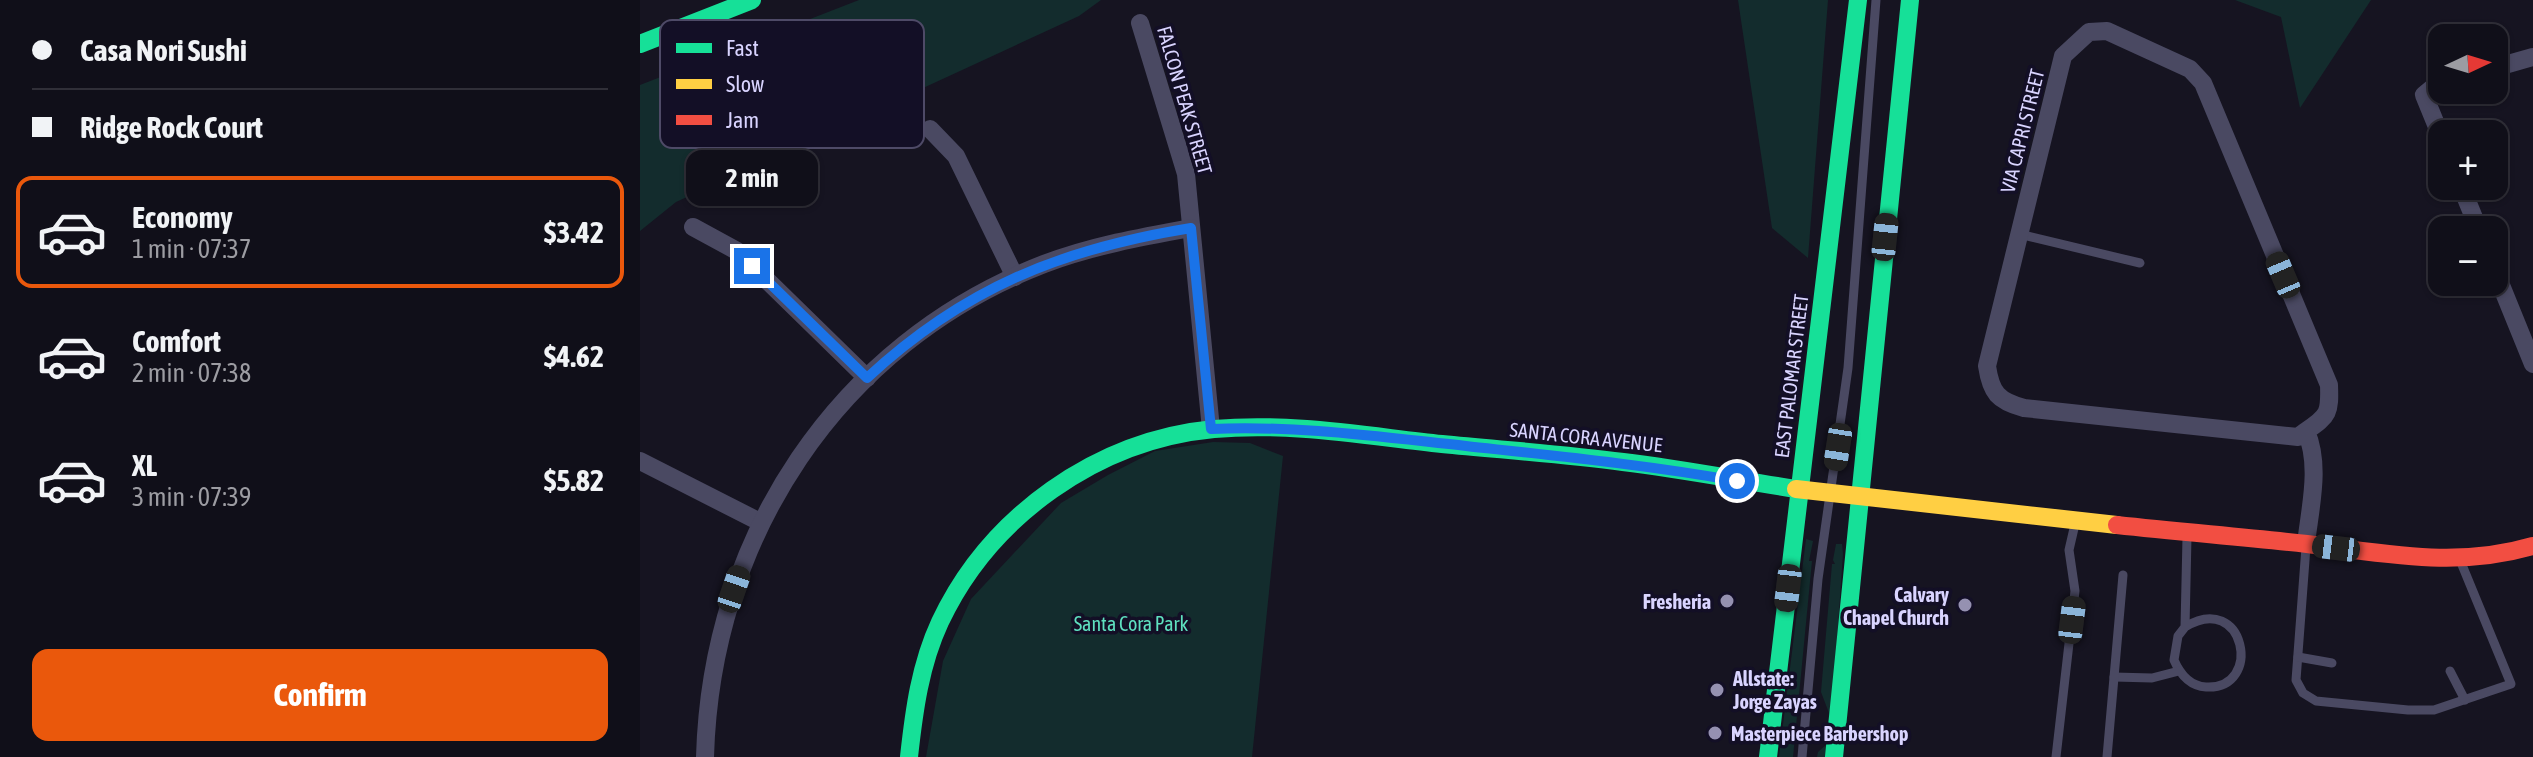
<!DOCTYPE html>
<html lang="en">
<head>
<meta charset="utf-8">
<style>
	:root { --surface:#100f19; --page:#191822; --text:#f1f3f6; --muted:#9c9ca2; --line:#302f38; --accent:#ea580c }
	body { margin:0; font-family:"Asap Condensed",sans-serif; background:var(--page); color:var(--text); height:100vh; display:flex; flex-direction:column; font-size:30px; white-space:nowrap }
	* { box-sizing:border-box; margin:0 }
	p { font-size:26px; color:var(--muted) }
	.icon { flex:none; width:44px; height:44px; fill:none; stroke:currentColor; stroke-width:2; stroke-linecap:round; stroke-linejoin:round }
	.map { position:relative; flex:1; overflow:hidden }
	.side { display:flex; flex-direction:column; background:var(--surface); width:640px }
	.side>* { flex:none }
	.guide { display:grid; align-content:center; height:176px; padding:0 32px; background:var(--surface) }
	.needle { width:52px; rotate:86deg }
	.fabs { position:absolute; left:1788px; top:24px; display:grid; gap:16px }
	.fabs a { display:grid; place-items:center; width:80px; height:80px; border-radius:16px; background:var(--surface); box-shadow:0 2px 6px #0004,0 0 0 2px var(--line); font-size:40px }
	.end { position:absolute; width:36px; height:36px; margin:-18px; border:10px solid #1a73e8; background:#fff; box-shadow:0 0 0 4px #fff }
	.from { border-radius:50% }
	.bubble { position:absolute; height:56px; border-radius:16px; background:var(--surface); box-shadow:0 2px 6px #0004,0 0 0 2px var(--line); font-size:26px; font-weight:700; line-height:56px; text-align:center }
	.car { position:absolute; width:24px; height:48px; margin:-24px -12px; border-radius:10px; box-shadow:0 0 6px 2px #0007; background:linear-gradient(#222 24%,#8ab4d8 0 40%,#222 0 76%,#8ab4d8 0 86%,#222 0) }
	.guide b { display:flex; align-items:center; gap:28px; height:76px; font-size:30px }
	.guide b+b { border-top:2px solid var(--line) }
	.guide i { width:20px; height:20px; background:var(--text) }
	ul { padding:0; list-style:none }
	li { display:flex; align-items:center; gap:24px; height:112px; margin:0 16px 12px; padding:0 16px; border:4px solid transparent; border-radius:16px }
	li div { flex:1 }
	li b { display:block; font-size:30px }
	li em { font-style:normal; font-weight:700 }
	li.on { border-color:var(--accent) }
	li>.icon { width:72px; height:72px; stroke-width:1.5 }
	.cta { display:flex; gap:16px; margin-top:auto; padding:16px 32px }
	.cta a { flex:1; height:92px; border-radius:16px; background:var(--accent); color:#fff; font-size:32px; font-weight:700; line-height:92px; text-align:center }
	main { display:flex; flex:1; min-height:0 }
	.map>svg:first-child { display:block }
	.green { fill:#132c2d }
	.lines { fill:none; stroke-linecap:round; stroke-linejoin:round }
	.lane { stroke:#4a4962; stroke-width:9 }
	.street { stroke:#4a4962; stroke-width:18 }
	.fast { stroke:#16e098; stroke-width:18 }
	.slow { stroke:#ffcf43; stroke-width:18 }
	.jam { stroke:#f24e42; stroke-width:18 }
	.route { stroke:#1a73e8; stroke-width:10 }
	.poi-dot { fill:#9591b1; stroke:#130f26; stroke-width:3 }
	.labels { text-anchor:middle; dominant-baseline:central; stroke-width:7; stroke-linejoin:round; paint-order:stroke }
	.street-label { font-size:20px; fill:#d9d4ff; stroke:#130f26 }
	.poi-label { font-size:20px; font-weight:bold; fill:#d9d4ff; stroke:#130f26; text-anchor:end }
	.park-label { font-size:20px; fill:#5fe0c0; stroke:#130f26 }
	.key { fill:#130f26; stroke:#4e4a67; stroke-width:2 }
	.key-label { font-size:22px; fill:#d9d4ff }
</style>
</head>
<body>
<main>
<section class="side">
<div class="guide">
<b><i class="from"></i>Casa Nori Sushi</b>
<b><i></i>Ridge Rock Court</b>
</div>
<ul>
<li class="on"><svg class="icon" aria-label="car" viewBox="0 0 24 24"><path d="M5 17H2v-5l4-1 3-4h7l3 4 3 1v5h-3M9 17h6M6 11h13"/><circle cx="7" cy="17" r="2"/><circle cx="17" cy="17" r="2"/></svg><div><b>Economy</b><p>1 min · 07:37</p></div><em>$3.42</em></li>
<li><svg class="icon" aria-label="car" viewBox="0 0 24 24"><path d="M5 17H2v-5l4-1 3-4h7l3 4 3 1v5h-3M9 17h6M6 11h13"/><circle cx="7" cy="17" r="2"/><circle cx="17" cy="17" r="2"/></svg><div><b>Comfort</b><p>2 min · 07:38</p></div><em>$4.62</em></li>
<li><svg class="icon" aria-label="car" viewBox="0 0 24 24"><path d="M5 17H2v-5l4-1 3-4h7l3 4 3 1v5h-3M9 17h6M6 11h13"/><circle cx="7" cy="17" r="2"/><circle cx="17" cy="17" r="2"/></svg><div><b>XL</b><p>3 min · 07:39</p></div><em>$5.82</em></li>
</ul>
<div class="cta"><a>Confirm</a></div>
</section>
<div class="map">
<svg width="1893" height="757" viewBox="0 0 1893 757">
	<rect width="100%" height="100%" fill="#161421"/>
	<!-- green -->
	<g class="green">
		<path d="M219,0h242l-22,16 -403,186 -36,29v-146z"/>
		<path d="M1098,0h90l-20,258 -36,-30z"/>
		<path d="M1595,0h136l-71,108 -19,-91z"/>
		<path d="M573,442l37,1 33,13 -31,301h-326l17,-96 28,-62 90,-96 47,-28 47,-24z"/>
		<path d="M1166,539l7,2 -4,20h3l-19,196h-14z"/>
		<path d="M1196,544h6l1,10 -14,203h-12l1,-5 8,-7 3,-32 -8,-21 11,-128h3l-2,-4z"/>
	</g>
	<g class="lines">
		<!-- lane -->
		<g class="lane">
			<path d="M1379,234l121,29"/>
			<path d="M1666,547l-10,133 7,13 13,8 92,9h26l77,-26 -51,-124"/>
			<path d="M1545,627c60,-37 79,63 21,60 -17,-1 -26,-13 -32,-27l4,-24 7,-9 2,-90"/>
			<path d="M1658,657l34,6"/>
			<path d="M1810,671l15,29"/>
			<path d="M1474,677l38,1 27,-7"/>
			<path d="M1162,757l16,-178 30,-211 28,-368"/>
			<path d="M1416,757l19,-166 -6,-41 6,-26"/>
			<path d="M1467,757l16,-182"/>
		</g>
		<!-- street -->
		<g class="street">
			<path d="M500,23l46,151 25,255"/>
			<path d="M1854,68l39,-11"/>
			<path d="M1802,80l-18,15 18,44"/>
			<path d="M290,129l26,27 59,121"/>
			<path d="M1821,186l18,44"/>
			<path d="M53,227l44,24 130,127"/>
			<path d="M1854,268l39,96"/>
			<path d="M1666,431c23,-15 24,-19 23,-46l-126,-302 -13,-14 -83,-38 -18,1 -26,24 -76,310c4,27 11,35 37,42l274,29 8,-6c15,35 4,76 0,113"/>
			<path d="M0,461l120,61"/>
			<path d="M65,757c6,-219 132,-413 339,-493 48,-18 97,-27 147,-36"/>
		</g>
		<!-- fast -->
		<g class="fast">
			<path d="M0,44l112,-44"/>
			<path d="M269,757c5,-46 11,-92 31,-135 50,-106 157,-182 274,-193 76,-7 152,7 228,15 61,6 121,10 181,18 58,7 115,18 173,27"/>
			<path d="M1128,757l90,-757"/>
			<path d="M1194,757l76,-757"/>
		</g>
		<!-- slow -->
		<path class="slow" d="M1156,489l321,36"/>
		<!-- jam -->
		<path class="jam" d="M1477,525c64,7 127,12 190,19 79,9 148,25 226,2"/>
	</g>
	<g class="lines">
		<!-- route -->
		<path class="route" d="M112,266l115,112c97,-90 194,-129 324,-150l20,201c85,-4 170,8 255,17 91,10 181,19 271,35"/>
	</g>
	<!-- markers -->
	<g class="poi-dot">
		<circle cx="1087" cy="601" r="8"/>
		<circle cx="1325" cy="605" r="8"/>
		<circle cx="1077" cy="690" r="8"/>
		<circle cx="1075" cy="733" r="8"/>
	</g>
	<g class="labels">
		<!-- street labels -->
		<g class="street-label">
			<text transform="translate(545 100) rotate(74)">FALCON PEAK STREET</text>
			<text transform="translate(1382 131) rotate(-76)">VIA CAPRI STREET</text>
			<text transform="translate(1151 376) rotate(-83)">EAST PALOMAR STREET</text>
			<text transform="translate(946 437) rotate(6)">SANTA CORA AVENUE</text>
		</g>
		<!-- poi labels -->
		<g class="poi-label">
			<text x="1309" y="594">Calvary<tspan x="1309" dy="23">Chapel Church</tspan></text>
			<text x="1071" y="601">Fresheria</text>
			<text x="1093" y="678" text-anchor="start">Allstate:<tspan x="1093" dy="23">Jorge Zayas</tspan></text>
			<text x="1091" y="733" text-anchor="start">Masterpiece Barbershop</text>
		</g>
		<!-- park labels -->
		<g class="park-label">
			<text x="491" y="623">Santa Cora Park</text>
		</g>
	</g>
	<!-- legend -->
	<rect x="20" y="20" width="264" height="128" rx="12" class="key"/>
	<rect x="36" y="43" width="36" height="10" fill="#16e098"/>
	<rect x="36" y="79" width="36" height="10" fill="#ffcf43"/>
	<rect x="36" y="115" width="36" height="10" fill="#f24e42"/>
	<g class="key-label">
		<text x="86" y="56">Fast</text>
		<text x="86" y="92">Slow</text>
		<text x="86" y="128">Jam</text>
	</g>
</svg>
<div class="fabs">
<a><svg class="needle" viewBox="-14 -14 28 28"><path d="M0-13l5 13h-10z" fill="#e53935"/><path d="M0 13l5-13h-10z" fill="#9c9ca2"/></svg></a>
<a>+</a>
<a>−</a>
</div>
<i class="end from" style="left:1097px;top:481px"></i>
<i class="end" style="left:112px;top:266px"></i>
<div class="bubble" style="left:46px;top:150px;width:132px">2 min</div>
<i class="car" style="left:1245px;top:237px;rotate:6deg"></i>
<i class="car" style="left:1643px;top:275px;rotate:337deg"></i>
<i class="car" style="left:1198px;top:447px;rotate:189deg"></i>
<i class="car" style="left:1696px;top:548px;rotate:277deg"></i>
<i class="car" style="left:1148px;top:588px;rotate:187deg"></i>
<i class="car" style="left:94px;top:589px;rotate:19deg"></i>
<i class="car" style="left:1432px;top:620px;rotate:7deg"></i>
</div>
</main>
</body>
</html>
